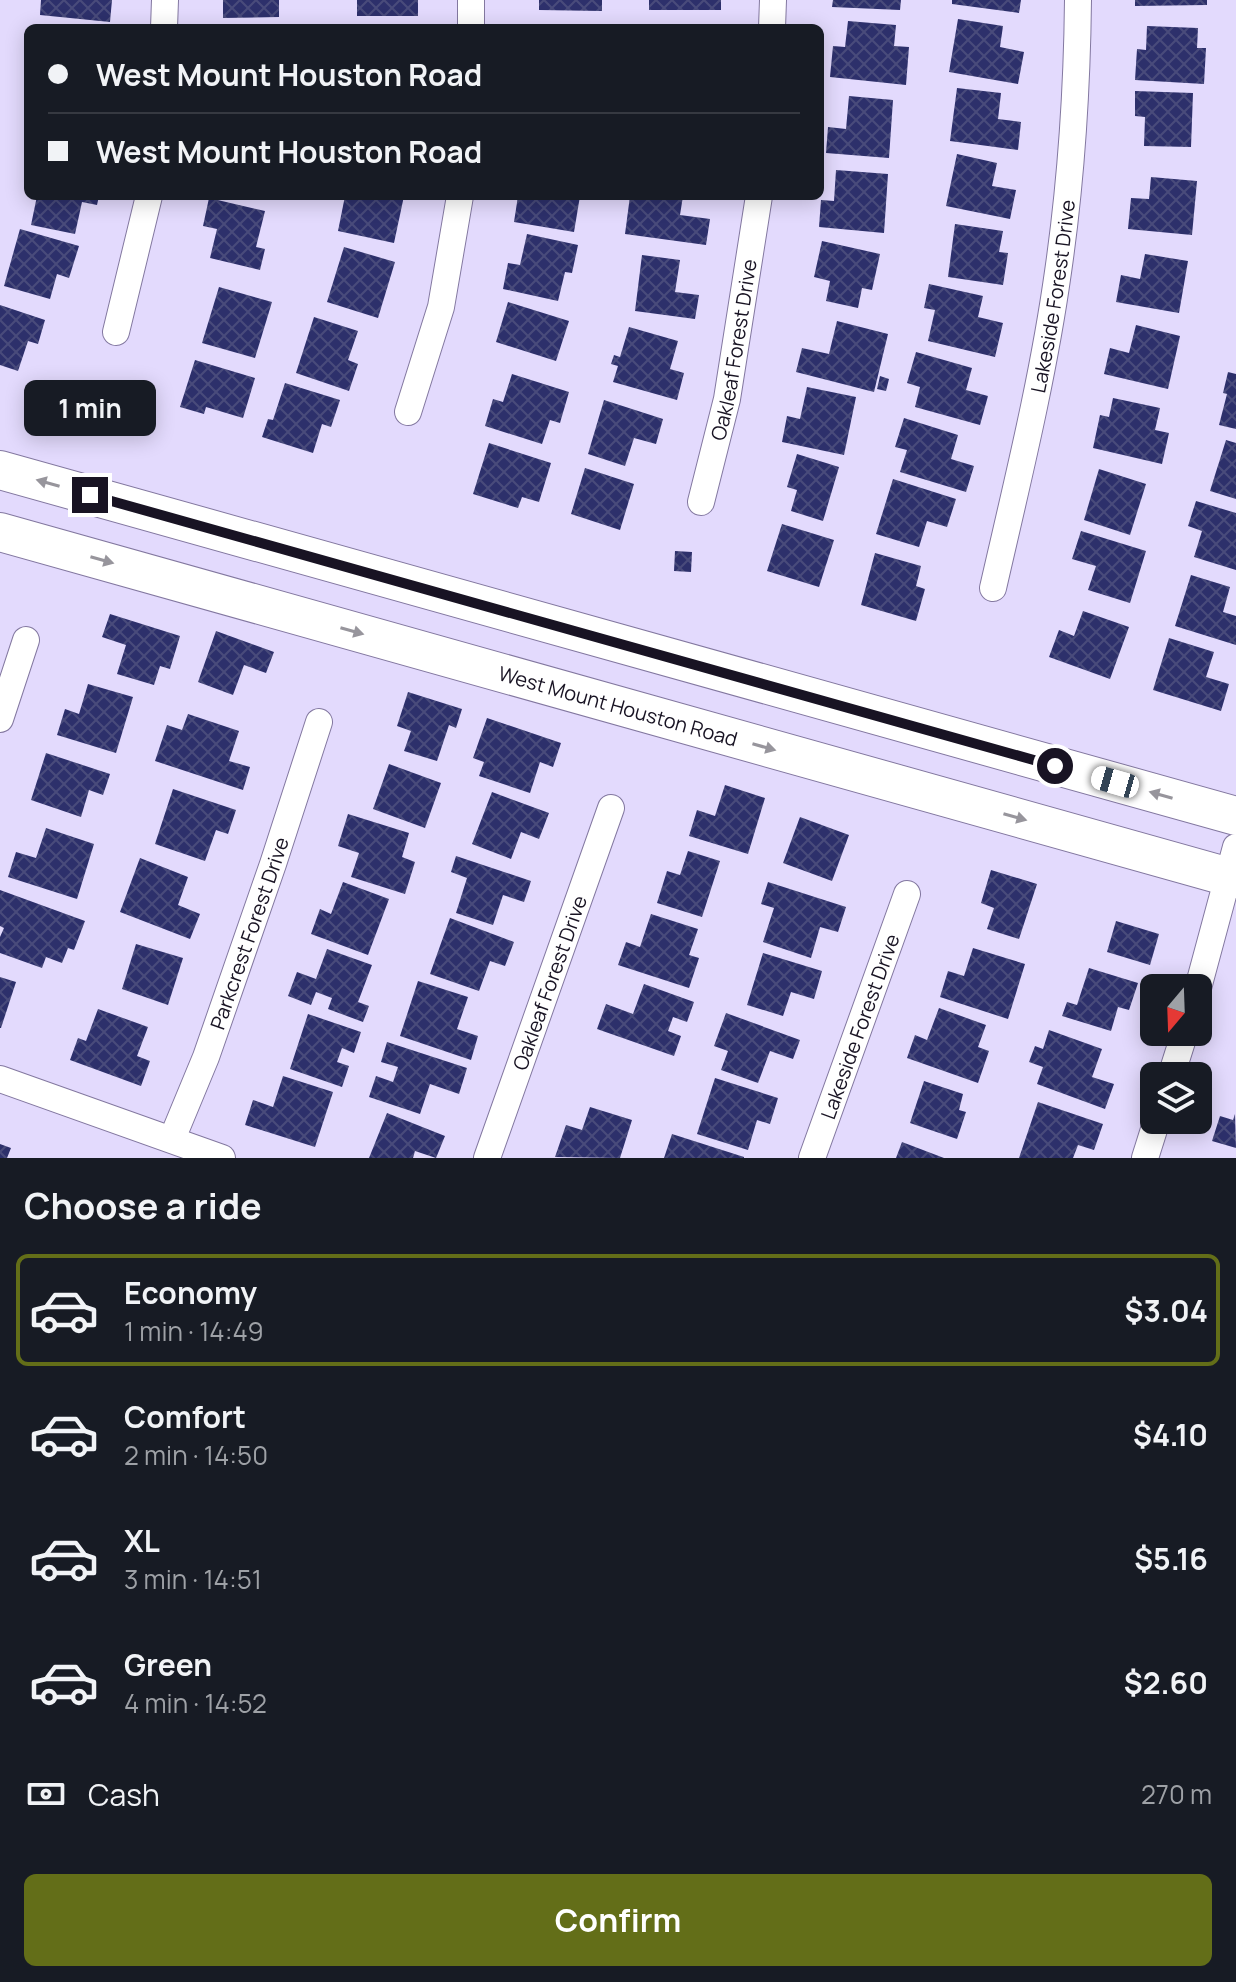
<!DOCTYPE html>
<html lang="en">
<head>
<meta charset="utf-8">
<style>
	:root { --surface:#171b24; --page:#20242c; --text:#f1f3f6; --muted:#9ea1a6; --line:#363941; --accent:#636e18 }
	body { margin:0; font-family:Manrope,sans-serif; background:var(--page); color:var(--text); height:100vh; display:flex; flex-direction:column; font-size:30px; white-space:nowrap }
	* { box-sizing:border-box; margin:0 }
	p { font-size:26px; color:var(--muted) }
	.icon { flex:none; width:44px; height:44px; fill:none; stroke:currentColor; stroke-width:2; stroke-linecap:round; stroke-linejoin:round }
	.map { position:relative; height:1158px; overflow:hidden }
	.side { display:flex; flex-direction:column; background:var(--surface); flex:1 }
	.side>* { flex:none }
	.guide { position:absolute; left:24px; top:24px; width:800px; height:176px; border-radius:12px; box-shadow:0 4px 20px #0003; display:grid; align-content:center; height:176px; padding:0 24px; background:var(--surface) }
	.needle { width:52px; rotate:199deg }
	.buttons { position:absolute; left:1140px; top:974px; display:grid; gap:16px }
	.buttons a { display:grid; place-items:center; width:72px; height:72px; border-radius:12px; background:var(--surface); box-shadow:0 4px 20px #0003; font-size:40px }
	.end { position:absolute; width:36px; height:36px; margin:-18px; border:10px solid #181323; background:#fff; box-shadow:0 0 0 4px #fff }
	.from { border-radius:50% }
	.bubble { position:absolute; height:56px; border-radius:12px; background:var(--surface); box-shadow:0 4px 20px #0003; font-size:26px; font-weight:700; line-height:56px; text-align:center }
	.car { position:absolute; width:24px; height:48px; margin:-24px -12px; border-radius:10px; box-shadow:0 0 6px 2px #0007; background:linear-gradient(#fff 24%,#345 0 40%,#fff 0 76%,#345 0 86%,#fff 0) }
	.guide b { display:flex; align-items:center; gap:28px; height:76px; font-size:30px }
	.guide b+b { border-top:2px solid var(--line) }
	.guide i { width:20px; height:20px; background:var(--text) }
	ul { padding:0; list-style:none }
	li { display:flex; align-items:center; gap:24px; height:112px; margin:0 16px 12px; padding:0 8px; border:4px solid transparent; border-radius:12px }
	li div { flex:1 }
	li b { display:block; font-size:30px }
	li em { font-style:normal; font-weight:700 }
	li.active { border-color:var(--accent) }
	li>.icon { width:72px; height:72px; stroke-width:1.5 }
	h2 { padding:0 24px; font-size:36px; line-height:96px }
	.pay { display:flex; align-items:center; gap:20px; height:88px; padding:0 24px; font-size:30px }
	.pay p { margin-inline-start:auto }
	.action { display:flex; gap:16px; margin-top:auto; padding:16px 24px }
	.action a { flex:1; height:92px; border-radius:12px; background:var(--accent); color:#fff; font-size:32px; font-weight:700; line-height:92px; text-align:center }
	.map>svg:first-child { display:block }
	.building { fill:url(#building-cross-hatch) }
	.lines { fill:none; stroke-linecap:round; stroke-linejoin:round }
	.street-casing { stroke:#8378a0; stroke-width:28 }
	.secondary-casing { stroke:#8378a0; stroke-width:40 }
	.street { stroke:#fff; stroke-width:26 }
	.secondary { stroke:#fff; stroke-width:38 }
	.oneway { fill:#97959c }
	.route { stroke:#181323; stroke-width:10 }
	.labels { text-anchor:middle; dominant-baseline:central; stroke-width:8; stroke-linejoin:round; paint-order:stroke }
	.street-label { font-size:20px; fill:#181323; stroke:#e3dafd }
</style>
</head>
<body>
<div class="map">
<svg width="1236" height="1158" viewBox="0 0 1236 1158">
	<defs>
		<pattern id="building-cross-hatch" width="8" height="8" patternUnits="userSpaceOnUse" patternTransform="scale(2)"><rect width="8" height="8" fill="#2d306b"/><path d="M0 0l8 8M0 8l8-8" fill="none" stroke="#494b7b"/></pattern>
	</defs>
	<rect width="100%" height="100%" fill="#e3dafd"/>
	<!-- building -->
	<g class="building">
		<path d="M41,0h71l-2,22 -70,-7z"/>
		<path d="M223,0h56v17l-56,1z"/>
		<rect x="357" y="0" width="61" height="16"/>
		<path d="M539,0h63v11l-63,-1z"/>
		<rect x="649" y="0" width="72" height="10"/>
		<path d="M833,0h68l-1,10 -68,-3z"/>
		<path d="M952,0h69l-2,13 -67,-9z"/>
		<path d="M1135,0h72v5l-72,1z"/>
		<path d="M958,19l45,7 -3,21 24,5 -6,32 -69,-12z"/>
		<path d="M848,21l48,4 -2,21 15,1 -3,38 -76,-8 3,-31 12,1z"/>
		<path d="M1147,26l51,2 -1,20h9l-2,36 -69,-4 2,-31 9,1z"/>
		<path d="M957,88l44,5 -3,26 23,3 -3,28 -68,-9z"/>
		<path d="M1135,91l58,2 -2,54 -47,-1 1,-29 -10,-1z"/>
		<path d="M849,96l44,4 -4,58 -63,-5 2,-26 18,2z"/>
		<path d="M957,154l40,9 -5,23 24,4 -6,29 -64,-13z"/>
		<path d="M836,170l52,4 -4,59 -65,-6 2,-27 13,1z"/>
		<path d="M1151,177l46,4 -5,54 -64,-6 3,-31 18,1z"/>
		<path d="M37,196h62l-2,9 -15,-3 -7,32 -44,-9z"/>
		<path d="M345,196h59l-10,47 -56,-12z"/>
		<path d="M518,196h62l-6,36 -60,-10z"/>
		<path d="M630,196h53l-3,19 30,4 -4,26 -81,-11z"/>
		<path d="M209,198l56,13 -9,36 9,2 -5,21 -50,-12 7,-29 -14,-3z"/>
		<path d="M955,224l48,7 -4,21 9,1 -5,32 -55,-8z"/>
		<path d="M20,229l59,17 -10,32 -12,-4 -7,25 -46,-13z"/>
		<path d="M527,234l51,11 -6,28 -7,-1 -7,29 -55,-12 5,-26 12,2z"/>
		<path d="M822,241l58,13 -8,36 -10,-2 -4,20 -32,-7 4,-20 -16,-4z"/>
		<path d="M344,247l51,15 -17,56 -51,-16z"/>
		<path d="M1145,254l43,7 -9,52 -63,-11 5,-27 19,4z"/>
		<path d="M642,255l38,5 -5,32 24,3 -4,24 -60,-8z"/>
		<path d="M929,284l54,12 -5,21 25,6 -8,34 -67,-16 7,-31 -11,-2z"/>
		<path d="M219,287l53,15 -17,56 -53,-15z"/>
		<path d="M508,302l61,19 -13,40 -60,-19z"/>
		<path d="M0,305l45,15 -7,24 -10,-3 -10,30 -18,-6z"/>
		<path d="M314,317l44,14 -10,29 10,4 -9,27 -53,-18z"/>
		<path d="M837,321l51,13 -14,58 -78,-20 6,-24 27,6z"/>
		<path d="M1136,325l44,11 -12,53 -64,-15 6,-26 19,5z"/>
		<path d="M629,327l49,14 -8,28 14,4 -7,27 -64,-18 5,-16 -7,-2 3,-9 6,2z"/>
		<path d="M916,352l56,16 -6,22 22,6 -8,29 -65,-18 5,-20 -13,-4z"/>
		<path d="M195,360l60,18 -12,40 -37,-11 -2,7 -24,-7z"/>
		<path d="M1228,372l8,2v55l-17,-4 8,-31 -4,-1z"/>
		<path d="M512,374l57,18 -9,31 -10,-3 -8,24 -57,-18 8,-27 10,3z"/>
		<path d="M880,376l9,3 -3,12 -9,-2z"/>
		<path d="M285,383l55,17 -9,27 -9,-3 -9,29 -51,-16 6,-18 5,1z"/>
		<path d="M807,387l49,10 -12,58 -62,-13 5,-26 13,3z"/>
		<path d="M1113,398l47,10 -5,22 14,3 -7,31 -69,-16 7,-33 9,2z"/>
		<path d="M604,400l59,19 -7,25 -22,-6 -9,28 -37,-12z"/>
		<path d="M904,418l54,17 -7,24 23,7 -8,26 -66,-20 7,-22 -12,-3z"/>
		<path d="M1226,440l10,3v56l-26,-8z"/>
		<path d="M489,443l62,20 -12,39 -17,-5 -4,11 -45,-14z"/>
		<path d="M797,454l42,13 -16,54 -32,-10 6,-21 -10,-3z"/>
		<path d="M585,468l49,16 -14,46 -49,-16z"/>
		<path d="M1099,469l47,15 -16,51 -46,-15z"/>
		<path d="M893,479l63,20 -9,28 -20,-6 -8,26 -43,-13z"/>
		<path d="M1196,501l40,12v57l-42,-13 8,-26 -14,-5z"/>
		<path d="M782,524l52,16 -15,47 -52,-16z"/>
		<path d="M1081,531l65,20 -16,52 -42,-13 8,-24 -24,-7z"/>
		<path d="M675,551l17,1 -1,20 -17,-1z"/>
		<path d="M875,553l46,13 -5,20 9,3 -9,32 -55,-16z"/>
		<path d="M1191,575l39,12 -7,25 13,4v29l-61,-19z"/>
		<path d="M1083,611l46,16 -19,52 -61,-22 10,-27 15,6z"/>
		<path d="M110,614l70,22 -10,33 -10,-3 -6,19 -37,-11 9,-29 -24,-8z"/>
		<path d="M216,631l58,21 -8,21 -22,-8 -11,30 -35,-13z"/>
		<path d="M1169,638l45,14 -8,25 23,7 -8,27 -68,-21z"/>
		<path d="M88,684l45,13 -17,56 -59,-18 8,-26 14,5z"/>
		<path d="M408,692l54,17 -6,19 -7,-3 -12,36 -33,-10 7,-20 -14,-5z"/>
		<path d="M188,714l51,17 -10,30 21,6 -7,23 -88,-29 12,-36 15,5z"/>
		<path d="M487,718l74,25 -8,24 -13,-5 -10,31 -51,-17 5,-14 -11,-4z"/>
		<path d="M46,753l64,21 -7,21 -14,-5 -8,27 -50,-17z"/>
		<path d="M389,764l52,19 -16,45 -52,-19z"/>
		<path d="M725,785l40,13 -17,56 -59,-18 8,-26 18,6z"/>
		<path d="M173,789l63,21 -8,24 -12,-4 -11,31 -50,-17z"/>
		<path d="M492,792l57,21 -10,26 -18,-7 -10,27 -39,-15z"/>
		<path d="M348,814l61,19 -7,24 13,5 -10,32 -54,-17 8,-24 -21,-7z"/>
		<path d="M800,817l49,18 -17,46 -49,-18z"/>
		<path d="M46,828l48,16 -17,55 -69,-22 8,-25 20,6z"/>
		<path d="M688,851l32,10 -18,56 -45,-14 10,-32 13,4z"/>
		<path d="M456,856l75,25 -7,21 -21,-7 -10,30 -37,-12 11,-35 -16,-6z"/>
		<path d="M140,858l48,19 -10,28 22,9 -10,25 -70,-27z"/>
		<path d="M991,870l46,14 -18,55 -32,-10 7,-21 -13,-5z"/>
		<path d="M343,882l46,17 -21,56 -57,-21 9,-25 11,5z"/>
		<path d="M768,882l78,25 -8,25 -18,-5 -9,31 -48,-16 11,-34 -13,-4z"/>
		<path d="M0,890l85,31 -11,29 -6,-2 -6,15 -16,-6 -4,11 -42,-15v-16l4,-9 -4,-2z"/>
		<path d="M651,914l47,15 -9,26 10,3 -10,30 -71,-23 8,-23 14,5z"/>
		<path d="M450,918l64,24 -9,24 -15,-5 -11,30 -49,-17z"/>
		<path d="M1116,921l43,13 -9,31 -43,-13z"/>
		<path d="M136,944l47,14 -15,47 -46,-16z"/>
		<path d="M973,948l52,16 -17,55 -68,-22 8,-26 16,5z"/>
		<path d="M327,949l45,16 -14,37 11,4 -6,16 -35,-13 4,-11 -16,-6 -5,13 -23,-9 9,-24 19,7z"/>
		<path d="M763,953l59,18 -8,28 -23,-7 -8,24 -36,-11z"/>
		<path d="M1089,968l49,15 -9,27 -11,-3 -7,24 -49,-15 5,-14 10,3z"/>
		<path d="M0,977l16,5 -15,46h-1z"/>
		<path d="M418,981l50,16 -11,32 21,7 -7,24 -71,-24z"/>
		<path d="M644,984l50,18 -7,20 -14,-5 -5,14 13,5 -7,20 -77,-27 9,-25 27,10z"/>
		<path d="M939,1008l47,17 -8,22 11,4 -11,32 -71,-25 8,-23 12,5z"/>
		<path d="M98,1009l50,18 -11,29 13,5 -9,25 -71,-26 8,-22 8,3z"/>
		<path d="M726,1013l74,27 -7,19 -23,-8 -12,32 -37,-13 7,-19 -14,-5z"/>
		<path d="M308,1014l53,18 -7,21 -12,-5 -5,14 12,4 -7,21 -52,-18z"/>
		<path d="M1049,1030l53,19 -10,28 22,7 -9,25 -68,-25 6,-17 -14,-5 6,-16 8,3z"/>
		<path d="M387,1042l80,26 -8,26 -29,-10 -10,30 -51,-17 7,-21 17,6 5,-15 -17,-5z"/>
		<path d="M283,1076l50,16 -18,55 -70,-22 8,-25 20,7z"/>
		<path d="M715,1078l63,20 -8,26 -13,-4 -9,30 -51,-16z"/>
		<path d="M924,1081l39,13 -4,16 7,2 -9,27 -47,-16z"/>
		<path d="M1038,1102l65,22 -9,26 -16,-5 -5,13h-54z"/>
		<path d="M590,1107l42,13 -12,38 -65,-1 11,-32 16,5z"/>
		<path d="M387,1113l58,23 -9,22 -21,-7 -2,7h-44z"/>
		<path d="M1235,1114l1,34 -24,-7 8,-25 13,4z"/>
		<path d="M672,1134l72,23v1h-80z"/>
		<path d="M902,1142l42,16h-48z"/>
		<path d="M0,1144l11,4 -4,10h-7z"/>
	</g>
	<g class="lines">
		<defs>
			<g id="street">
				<path d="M471,0v28"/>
				<path d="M164,28l1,-28"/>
				<path d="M772,28l1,-28"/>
				<path d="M116,332l33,-136"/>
				<path d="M408,412l33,-105 19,-111"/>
				<path id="s1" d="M701,502l26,-103 32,-203"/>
				<path id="s2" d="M993,588c24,-105 50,-209 65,-316 13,-90 19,-181 20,-272"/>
				<path d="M0,719l26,-79"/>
				<path d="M1198,988l38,-141"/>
				<path d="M1171,1076l14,-44"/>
				<path d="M0,1079l222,79"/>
				<path id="s3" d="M172,1139l34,-82 67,-193 46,-142"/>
				<path id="s4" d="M487,1158l124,-350"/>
				<path id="s5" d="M812,1158l95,-264"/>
				<path d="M1145,1158l12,-38"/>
			</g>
			<g id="secondary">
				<path d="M0,470l1236,346"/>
				<path id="s6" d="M0,532l1236,347"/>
			</g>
		</defs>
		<!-- street casing -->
		<use href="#street" class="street-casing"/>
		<!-- secondary casing -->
		<use href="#secondary" class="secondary-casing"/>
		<!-- street -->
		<use href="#street" class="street"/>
		<!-- secondary -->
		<use href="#secondary" class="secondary"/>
	</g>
	<!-- one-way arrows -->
	<defs><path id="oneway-solid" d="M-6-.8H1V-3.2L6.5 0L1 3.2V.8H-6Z" transform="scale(2)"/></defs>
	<g class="oneway">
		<use href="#oneway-solid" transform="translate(48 483) rotate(-164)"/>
		<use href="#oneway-solid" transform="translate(102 560) rotate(16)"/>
		<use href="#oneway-solid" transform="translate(352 631) rotate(16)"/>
		<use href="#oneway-solid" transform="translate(764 747) rotate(16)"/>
		<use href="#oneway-solid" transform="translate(1161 795) rotate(-164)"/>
		<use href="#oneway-solid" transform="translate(1015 817) rotate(16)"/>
	</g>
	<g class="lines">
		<!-- route -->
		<path class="route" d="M90,495l965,271"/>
	</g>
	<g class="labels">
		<!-- street labels -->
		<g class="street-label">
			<text stroke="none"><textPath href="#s2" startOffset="298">Lakeside Forest Drive</textPath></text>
			<text stroke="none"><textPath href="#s1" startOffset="156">Oakleaf Forest Drive</textPath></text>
			<text stroke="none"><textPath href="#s6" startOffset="642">West Mount Houston Road</textPath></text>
			<text stroke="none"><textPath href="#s3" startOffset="220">Parkcrest Forest Drive</textPath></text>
			<text stroke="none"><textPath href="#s4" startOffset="186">Oakleaf Forest Drive</textPath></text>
			<text stroke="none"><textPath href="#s5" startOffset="140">Lakeside Forest Drive</textPath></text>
		</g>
	</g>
</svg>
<div class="buttons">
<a><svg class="needle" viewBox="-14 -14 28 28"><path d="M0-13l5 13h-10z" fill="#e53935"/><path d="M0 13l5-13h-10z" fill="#9ea1a6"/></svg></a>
<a><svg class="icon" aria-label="layers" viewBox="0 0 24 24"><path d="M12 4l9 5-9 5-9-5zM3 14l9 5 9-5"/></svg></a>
</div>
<i class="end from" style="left:1055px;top:766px"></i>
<i class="end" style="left:90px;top:495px"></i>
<div class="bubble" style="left:24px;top:380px;width:132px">1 min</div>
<i class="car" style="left:1115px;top:782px;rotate:286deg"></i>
<div class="guide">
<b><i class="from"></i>West Mount Houston Road</b>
<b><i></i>West Mount Houston Road</b>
</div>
</div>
<section class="side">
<h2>Choose a ride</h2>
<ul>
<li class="active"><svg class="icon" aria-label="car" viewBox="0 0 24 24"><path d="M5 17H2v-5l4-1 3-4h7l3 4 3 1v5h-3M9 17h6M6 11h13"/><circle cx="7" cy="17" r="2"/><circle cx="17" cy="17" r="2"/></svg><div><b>Economy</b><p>1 min · 14:49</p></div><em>$3.04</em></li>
<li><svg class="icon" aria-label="car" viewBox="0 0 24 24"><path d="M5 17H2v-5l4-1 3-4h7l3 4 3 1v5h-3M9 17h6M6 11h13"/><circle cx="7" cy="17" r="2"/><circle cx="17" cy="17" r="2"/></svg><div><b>Comfort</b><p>2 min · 14:50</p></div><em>$4.10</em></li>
<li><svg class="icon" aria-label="car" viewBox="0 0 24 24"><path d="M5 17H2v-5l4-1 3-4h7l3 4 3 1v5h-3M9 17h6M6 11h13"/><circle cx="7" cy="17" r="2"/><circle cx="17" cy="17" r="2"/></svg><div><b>XL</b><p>3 min · 14:51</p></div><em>$5.16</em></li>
<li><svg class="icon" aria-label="car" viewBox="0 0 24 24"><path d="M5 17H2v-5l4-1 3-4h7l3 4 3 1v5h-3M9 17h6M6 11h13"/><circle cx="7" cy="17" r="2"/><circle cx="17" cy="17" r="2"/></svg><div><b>Green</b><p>4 min · 14:52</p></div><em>$2.60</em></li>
</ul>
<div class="pay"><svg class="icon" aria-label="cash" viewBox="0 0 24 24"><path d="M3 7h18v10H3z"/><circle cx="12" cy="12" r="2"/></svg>Cash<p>270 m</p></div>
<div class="action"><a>Confirm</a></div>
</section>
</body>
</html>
